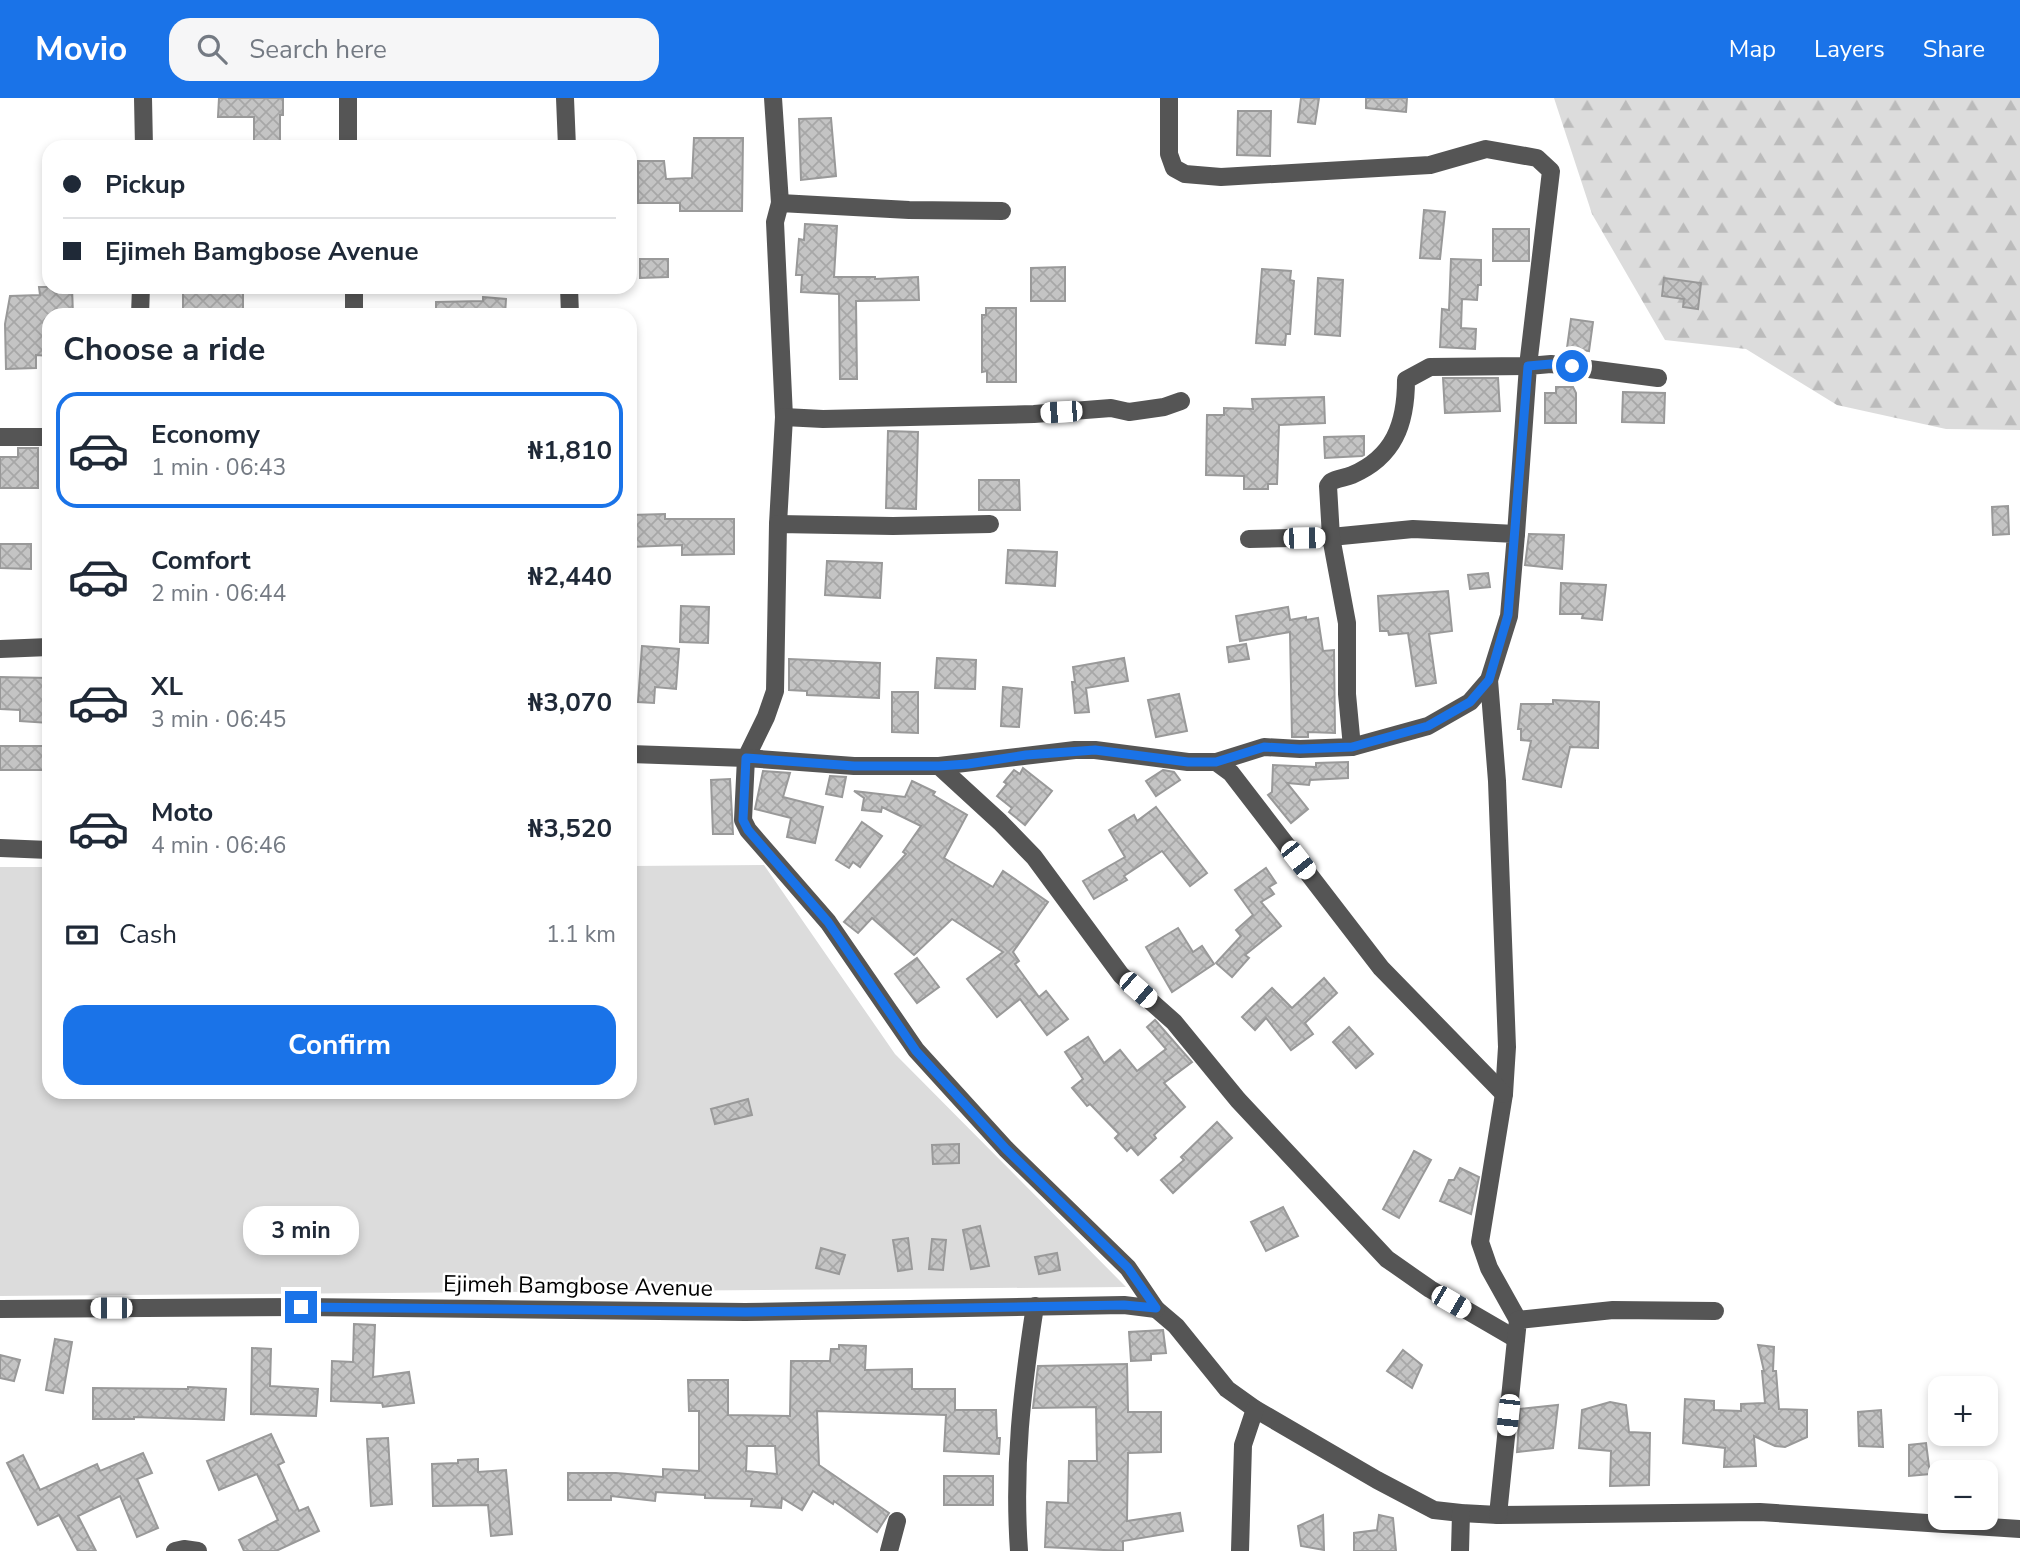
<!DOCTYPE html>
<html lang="en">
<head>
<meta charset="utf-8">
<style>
	:root { --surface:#fff; --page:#f6f6f7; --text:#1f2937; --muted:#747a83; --line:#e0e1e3; --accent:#1a73e8 }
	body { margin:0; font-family:"Nunito Sans",sans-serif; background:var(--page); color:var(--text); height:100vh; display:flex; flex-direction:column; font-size:26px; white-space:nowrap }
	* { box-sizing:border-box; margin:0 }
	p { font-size:23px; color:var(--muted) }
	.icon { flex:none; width:38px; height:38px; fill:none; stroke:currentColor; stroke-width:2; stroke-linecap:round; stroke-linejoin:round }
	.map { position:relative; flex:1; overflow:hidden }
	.side { position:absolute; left:42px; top:210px; width:595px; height:791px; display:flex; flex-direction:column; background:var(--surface); border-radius:21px; box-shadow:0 4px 10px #0003 }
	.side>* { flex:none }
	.banner { position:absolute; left:42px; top:42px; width:595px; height:154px; border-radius:21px; box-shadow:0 4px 10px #0003; display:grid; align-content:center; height:154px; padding:0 21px; background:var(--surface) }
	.fabs { position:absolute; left:1928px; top:1278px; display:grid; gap:14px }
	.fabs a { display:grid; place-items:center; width:70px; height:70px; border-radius:14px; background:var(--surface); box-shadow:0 4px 10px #0003; font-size:35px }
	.end { position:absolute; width:32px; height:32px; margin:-16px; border:9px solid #1a73e8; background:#fff; box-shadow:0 0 0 4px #fff }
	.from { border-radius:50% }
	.bubble { position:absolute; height:49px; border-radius:21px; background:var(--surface); box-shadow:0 4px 10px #0003; font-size:23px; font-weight:700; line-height:49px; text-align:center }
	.car { position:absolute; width:21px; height:42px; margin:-21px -10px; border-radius:9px; box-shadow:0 0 5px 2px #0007; background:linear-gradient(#fff 24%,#345 0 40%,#fff 0 76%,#345 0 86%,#fff 0) }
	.banner b { display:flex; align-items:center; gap:24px; height:66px; font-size:26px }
	.banner b+b { border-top:2px solid var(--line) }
	.banner i { width:18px; height:18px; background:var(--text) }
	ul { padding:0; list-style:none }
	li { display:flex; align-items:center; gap:21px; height:116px; margin:0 14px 10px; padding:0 7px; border:4px solid transparent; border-radius:21px }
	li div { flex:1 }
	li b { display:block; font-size:26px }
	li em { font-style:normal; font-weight:700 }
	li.on { border-color:var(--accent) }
	li>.icon { width:63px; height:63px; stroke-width:1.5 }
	h2 { padding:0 21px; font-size:32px; line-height:84px }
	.pay { display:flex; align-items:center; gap:18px; height:77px; padding:0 21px; font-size:26px }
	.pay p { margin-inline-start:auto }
	.primary-button { display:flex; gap:14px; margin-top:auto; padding:14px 21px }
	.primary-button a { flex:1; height:80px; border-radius:21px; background:var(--accent); color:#fff; font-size:28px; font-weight:700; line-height:80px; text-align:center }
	header { display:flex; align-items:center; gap:42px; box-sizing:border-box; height:98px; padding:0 35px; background:var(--accent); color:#fff }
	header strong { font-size:33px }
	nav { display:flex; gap:38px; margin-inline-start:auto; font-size:24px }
	.search { width:490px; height:63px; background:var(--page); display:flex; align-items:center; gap:18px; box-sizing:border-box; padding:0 24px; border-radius:21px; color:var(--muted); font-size:26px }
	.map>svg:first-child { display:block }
	.green { fill:#dcdcdc }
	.forest { fill:url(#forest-firs) }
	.building { fill:url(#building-cross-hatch); stroke:#999; stroke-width:2; fill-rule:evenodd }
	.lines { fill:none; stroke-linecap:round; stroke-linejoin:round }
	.minor { stroke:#555; stroke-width:18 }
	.route { stroke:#1a73e8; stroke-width:9 }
	.labels { text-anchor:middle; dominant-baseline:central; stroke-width:5; stroke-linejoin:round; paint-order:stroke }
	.street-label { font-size:23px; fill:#000; stroke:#fff }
</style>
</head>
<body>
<header>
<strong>Movio</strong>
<div class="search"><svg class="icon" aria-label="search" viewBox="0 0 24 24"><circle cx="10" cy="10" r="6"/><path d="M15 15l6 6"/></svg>Search here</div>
<nav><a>Map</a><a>Layers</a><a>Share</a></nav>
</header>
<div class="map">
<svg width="2020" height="1453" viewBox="0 0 2020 1453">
	<defs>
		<pattern id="forest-firs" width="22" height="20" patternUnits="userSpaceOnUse" patternTransform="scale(1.75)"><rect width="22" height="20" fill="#dcdcdc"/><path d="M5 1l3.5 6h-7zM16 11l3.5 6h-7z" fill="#bbb"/></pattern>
		<pattern id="building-cross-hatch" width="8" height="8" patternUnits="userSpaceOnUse" patternTransform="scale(1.75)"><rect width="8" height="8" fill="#c4c4c4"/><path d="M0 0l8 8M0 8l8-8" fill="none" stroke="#a7a7a7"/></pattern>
	</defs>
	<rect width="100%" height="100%" fill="#fff"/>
	<!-- green -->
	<path class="green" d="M764,767l131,189 231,233 -1126,9v-429h49v225h581v-226z"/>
	<!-- forest -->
	<path class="forest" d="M1554,0h466v332l-74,-1 -109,-24 -91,-56 -81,-9 -73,-126z"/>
	<!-- building -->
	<g class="building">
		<path d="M219,0h64v17h-3v32h-26v-30h-36z"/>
		<path d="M1301,0h18l-4,26 -17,-2z"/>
		<path d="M1366,0h41l-1,14 -40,-4z"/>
		<path d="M1238,13h33l-1,45 -33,-1z"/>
		<path d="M831,20l5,58 -35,4 -2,-61z"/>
		<path d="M694,40h49l-1,73h-62v-8h-42v-42h26l2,18 26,-1z"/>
		<path d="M1424,112l21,2 -5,47 -20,-1z"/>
		<path d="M805,126l32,2 -3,51h41v2l43,-2 1,23 -63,1 1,78h-17l-1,-85 -38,-2 1,-17h-6l3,-36 5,1z"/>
		<rect x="1493" y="131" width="36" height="32"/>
		<path d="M640,161h28v18l-28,1z"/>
		<path d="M1451,161l30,1v25h-3l-1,15 -15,-1 -1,29 15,1 -1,20 -35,-2 2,-38 7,1z"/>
		<path d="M1065,169v34h-34v-33z"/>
		<path d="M1262,171l29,2 -1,9 4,1 -4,53h-4l-1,11 -29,-2z"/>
		<path d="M1318,180l25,2 -3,56 -25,-2z"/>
		<path d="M1664,180l37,5 -3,26 -15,-2 1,-8 -22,-3z"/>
		<path d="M39,189h33l1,28h-24v41l-13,-1v13l-30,1 -1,-45 5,-28 30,-1z"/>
		<rect x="183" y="189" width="60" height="28"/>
		<path d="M483,199l23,2 -1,16h-69v-13l47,-1z"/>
		<path d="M986,210h30v74h-29v-11l-5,1v-57h4z"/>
		<path d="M1571,221l22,3 -4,29 -22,-3z"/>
		<path d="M1443,280h55l2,33 -55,2z"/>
		<path d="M1556,289h17l3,6v30h-31v-30h11z"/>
		<path d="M1623,294l42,1 -1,30 -42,-1z"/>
		<path d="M1324,299l1,26 -46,2 -2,59h-9v5h-24v-13l-38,-1 1,-60h17v-7l29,1 -1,-10z"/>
		<path d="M888,333l30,1 -2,77 -30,-1z"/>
		<path d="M1364,338v19l-2,1 -37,2 -1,-21z"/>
		<path d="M18,350h20v40h-38v-31h18z"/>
		<path d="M979,382h40l1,30h-41z"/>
		<path d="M2008,408l1,28 -16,1 -1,-28z"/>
		<path d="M665,416v5h69v35l-52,1v-10l-52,2v-32z"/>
		<path d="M1529,436l35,1 -2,34 -37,-4z"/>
		<path d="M0,446h31v25l-31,-1z"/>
		<path d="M1008,452l49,2 -2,34 -49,-3z"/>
		<path d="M827,463l55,2 -2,35 -55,-3z"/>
		<path d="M1488,475l2,14 -20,2 -2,-14z"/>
		<path d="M1561,485l45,2 -4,35 -20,-2 1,-4h-23z"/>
		<path d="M1448,493l4,40 -23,3 7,49 -20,3 -8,-53 -19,2 -1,-4h-8l-2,-35z"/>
		<path d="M681,508l28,1 -1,36 -28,-1z"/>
		<path d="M1288,509l2,13 16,-3v3l12,-2 5,33 11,-1 1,83 -27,-1v5h-16l-2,-105 -50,9 -4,-25z"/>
		<path d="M1246,546l3,15 -20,3 -2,-15z"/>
		<path d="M642,548l37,3 -3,40 -21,-2 -1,16 -16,-1z"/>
		<path d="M937,560l39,2 -1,29 -40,-1z"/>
		<path d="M1124,560l4,23 -42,7 3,24 -14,1 -3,-31h3l-2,-15z"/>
		<path d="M789,561l91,4 -1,35 -72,-3v-4l-18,-1z"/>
		<path d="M0,579l49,1v45l-29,-2v-11l-20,-1z"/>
		<path d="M1003,589l19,2 -3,38 -18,-1z"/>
		<path d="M892,594h26v41l-26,-1z"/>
		<path d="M1179,596l8,37 -31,6 -8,-37z"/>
		<path d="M1553,602l46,2 -1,46 -28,-1 -9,40 -38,-8 8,-38 -10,-1v-11h-3l3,-25h32z"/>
		<rect x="0" y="648" width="49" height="24"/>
		<path d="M1348,664v16l-38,2 -1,5 -22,-2 21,26 -17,14 -23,-28 4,-3 1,-27 43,2v-4z"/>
		<path d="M1023,670l29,23 -27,34 -16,-13 3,-4 -15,-12 10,-12 -3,-2 10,-12 6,4z"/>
		<path d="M1163,672l11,2 6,8 -24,16 -10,-15z"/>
		<path d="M763,673l27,2 -7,24 40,10 -8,36 -28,-6 4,-19 -36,-9z"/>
		<path d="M830,678l16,1 -4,20 -16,-3z"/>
		<path d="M730,681l3,55h-20l-2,-54z"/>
		<path d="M912,683l23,11 -2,3 34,20 -23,43 49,29 10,-16 45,31 -35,50 6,9 -4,3 24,33 7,-6 22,28 -21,16 -27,-36 -23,18 -30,-38 36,-27 -51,-33 -38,36 -42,-37 -14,15 -14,-11 62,-68 -3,-2 18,-26 -39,-19 -1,5 -19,-2 2,-12 -10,-7 51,6z"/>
		<path d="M1156,709l51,66 -17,13 -28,-35 -38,25 3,4 -33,19 -11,-18 42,-24 -16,-27 25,-15 3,6z"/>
		<path d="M862,724l20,14 -22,31 -7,-5 -4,6 -13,-8z"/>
		<path d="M1266,770l10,15 -7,4 5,7 -13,8 20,24 -36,29 4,3 -17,19 -16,-14 25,-27 -5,-6 17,-15 -18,-25z"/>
		<path d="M1178,830l15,24 9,-6 12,18 -42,28 -26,-45z"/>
		<path d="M917,860l22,29 -22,16 -22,-29z"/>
		<path d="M1324,880l13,15 -32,30 8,11 -22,16 -25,-32 -11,12 -13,-13 30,-29 20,20z"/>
		<path d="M1155,922l37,42 -28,21 21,24 -31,28 2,3 -18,17 -7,-8 -4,4 -12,-13 4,-4 -29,-30 -3,2 -15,-18 11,-9 -18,-27 23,-15 16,26 16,-13 17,21 29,-22 -19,-22z"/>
		<path d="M1349,929l24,27 -17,14 -23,-26z"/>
		<path d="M748,1001l4,16 -37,9 -4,-15z"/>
		<path d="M1217,1024l15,16 -59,55 -12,-13 23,-20 -3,-3z"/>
		<path d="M959,1046v19l-26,1 -1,-19z"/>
		<path d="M1414,1053l17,9 -32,58 -16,-9z"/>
		<path d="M1460,1070l19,9 -8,37 -31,-13 9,-21h5z"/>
		<path d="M1283,1109l15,29 -32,15 -15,-29z"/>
		<path d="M980,1128l9,40 -18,3 -8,-39z"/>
		<path d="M908,1140l4,31 -14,2 -5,-31z"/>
		<path d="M932,1141l14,1 -3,30 -14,-1z"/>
		<path d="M821,1150l24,7 -6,19 -23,-6z"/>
		<path d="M1057,1155l3,17 -21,4 -4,-17z"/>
		<path d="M354,1226l21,1 -2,52 36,-5 5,31 -31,4 -1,-4 -51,-2 1,-40 21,1z"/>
		<path d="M1163,1232l3,23 -15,1v6l-20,1 -2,-29z"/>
		<path d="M55,1241l17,3 -9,51 -17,-3z"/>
		<path d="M839,1247l27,1 -1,24 47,-1v20h43v21h41l1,28h3l-1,16 -55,-3 2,-36 -129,-4 2,54 70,48 -12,19 -43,-31 -1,3 -20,-13 -11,19 -20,-12 -1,10 -30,-2 1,-7 -47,-1v-3l-49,-3 -1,9 -44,-5v4h-43v-27h48l47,4v-8l36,2v-60h-10l-1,-31h40v35l62,1 1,-55h39l1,-12h8zM747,1348h28l2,28 -31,-3z"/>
		<path d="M1758,1247l16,2 -1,24h3l3,38 28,1v27l-22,10 -10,-1 -21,-10 2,30 -32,1 1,-19 -42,-5 2,-44 29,2v9l27,1v-7l24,-1 -3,-32h2z"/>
		<path d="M252,1250l19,1 -1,37 48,3 -2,27 -65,-2z"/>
		<path d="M1403,1252l19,15 -10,23 -25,-17z"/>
		<path d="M0,1257l20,5 -6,21 -14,-3z"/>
		<path d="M1127,1266l1,48h33v40l-33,1 -1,68 53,-8 3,18 -60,10v10l-78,-4 2,-45 21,1 1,-42h28l-1,-54 -63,1 5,-42z"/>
		<path d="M188,1289l38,2 -2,31 -90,-3v2h-41v-31l95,1z"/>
		<path d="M1610,1304l16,3 3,27 21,1 -1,52 -39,1 1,-35 -32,-3 3,-38z"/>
		<path d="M1558,1307l-5,43 -36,4 3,-43z"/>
		<path d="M1881,1312l2,37 -24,-1 -1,-34z"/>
		<path d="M271,1336l13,28 -6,3 21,46 9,-4 11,24 -43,20h-32l-5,-11 39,-20 -21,-46 -38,16 -12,-29z"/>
		<path d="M388,1340l4,66 -21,2 -4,-67z"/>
		<path d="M1926,1345l4,31 -21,2v-31z"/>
		<path d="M143,1355l9,20 -15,6 21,49 -21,9 -17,-41 -42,20 18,35h-18l-19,-36 -21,10 -31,-62 16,-8 17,35 57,-26 3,7z"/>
		<path d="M478,1361v13l28,-2 6,64 -21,2 -3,-31 -55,1 -1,-42 26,-1v-3z"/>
		<rect x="944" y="1378" width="49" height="29"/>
		<path d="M1323,1417l1,35 -23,-4 -3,-20z"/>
		<path d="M1379,1417l14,3 3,33h-42v-18l23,-3z"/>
	</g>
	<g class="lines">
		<!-- minor -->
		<g class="minor">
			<path d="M143,0l1,49"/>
			<path d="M565,0l2,49"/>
			<path d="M773,0l7,105"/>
			<path d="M348,49v-49"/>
			<path d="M354,189v28"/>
			<path d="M569,189l1,28"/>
			<path d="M140,217l1,-28"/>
			<path d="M784,319l-9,-195 5,-19 129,7 93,1"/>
			<path d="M0,339h49"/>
			<path d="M778,426l6,-107 39,2 211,-5 77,-6 18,4 35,-5 17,-6"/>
			<path d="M990,426l-97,2 -115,-2 -3,167 -9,26 -20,41 -3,62 5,10 80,92 88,128 90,99 122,119 28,41 20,17 51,63 28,20 122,71 57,30 27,3 37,2 262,-3 260,17"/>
			<path d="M1516,436l12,-168 23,-2 107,14"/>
			<path d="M1249,441l82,-2 82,-8 103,5 -7,82 -20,64 -19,22 -42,24 -76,21"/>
			<path d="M0,551l49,-2"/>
			<path d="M1489,582l8,101 10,266 -3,47 -24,148 9,26 29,52"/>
			<path d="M630,656l116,4 108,8h85l136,-16h20l93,12h28l48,-15 36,2 52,-2 -5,-53v-71l-16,-86 -3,-51 3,-4c6,-4 14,-4 21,-7 42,-18 54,-51 54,-95l24,-13 98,-1 23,-195 -14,-13 -51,-9 -56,16 -209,12 -36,-3 -11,-6 -5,-14v-56"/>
			<path d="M1216,664l15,11 150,195 123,126"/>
			<path d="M939,668l61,56 34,35 87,118 53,47 64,78 149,159 43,30 86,50"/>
			<path d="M0,750l49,2"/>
			<path d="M0,1211l301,-2 444,5 379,-7 32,4"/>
			<path d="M1498,1417l20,-195 95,-10 102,1"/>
			<path d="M175,1453l9,-2 14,2"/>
			<path d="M889,1453l8,-30"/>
			<path d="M1019,1453c-6,-85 3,-161 16,-245"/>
			<path d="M1240,1453l3,-106 12,-36"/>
			<path d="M1460,1453l1,-38"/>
		</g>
	</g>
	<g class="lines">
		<!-- route -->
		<path class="route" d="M301,1209l444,5 379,-7 32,3 -28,-40 -122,-119 -90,-98 -88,-129 -80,-92 -5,-10 3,-62 108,8h85l29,-2 58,-9 69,-5 93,12h28l48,-15 36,2 52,-2 76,-21 42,-24 19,-22 19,-65 20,-249 23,-2 21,2"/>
	</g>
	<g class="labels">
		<!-- street labels -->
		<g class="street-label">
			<text transform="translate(578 1188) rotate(1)">Ejimeh Bamgbose Avenue</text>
		</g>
	</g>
</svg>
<div class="fabs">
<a>+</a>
<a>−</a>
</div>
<i class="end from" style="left:1572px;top:268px"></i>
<i class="end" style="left:301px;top:1209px"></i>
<div class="bubble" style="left:243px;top:1108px;width:116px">3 min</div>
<i class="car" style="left:1061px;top:314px;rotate:266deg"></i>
<i class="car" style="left:1304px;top:440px;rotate:89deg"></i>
<i class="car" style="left:1298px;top:762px;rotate:142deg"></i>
<i class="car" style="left:1138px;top:892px;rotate:131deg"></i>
<i class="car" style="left:1451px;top:1204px;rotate:120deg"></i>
<i class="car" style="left:111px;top:1210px;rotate:270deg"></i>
<i class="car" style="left:1508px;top:1317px;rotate:186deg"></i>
<div class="banner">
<b><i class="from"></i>Pickup</b>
<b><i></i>Ejimeh Bamgbose Avenue</b>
</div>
<section class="side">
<h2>Choose a ride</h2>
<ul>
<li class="on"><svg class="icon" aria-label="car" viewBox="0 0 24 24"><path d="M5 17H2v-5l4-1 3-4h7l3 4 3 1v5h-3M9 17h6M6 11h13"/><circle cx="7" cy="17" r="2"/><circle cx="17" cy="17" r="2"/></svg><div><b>Economy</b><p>1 min · 06:43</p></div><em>₦1,810</em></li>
<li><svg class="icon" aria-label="car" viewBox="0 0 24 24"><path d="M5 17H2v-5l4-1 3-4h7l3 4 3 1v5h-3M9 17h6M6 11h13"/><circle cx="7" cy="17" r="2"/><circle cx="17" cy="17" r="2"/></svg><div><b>Comfort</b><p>2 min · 06:44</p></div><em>₦2,440</em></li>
<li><svg class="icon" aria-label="car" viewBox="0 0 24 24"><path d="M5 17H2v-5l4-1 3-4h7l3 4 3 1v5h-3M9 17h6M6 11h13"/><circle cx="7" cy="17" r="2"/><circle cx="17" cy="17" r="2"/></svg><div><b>XL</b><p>3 min · 06:45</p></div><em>₦3,070</em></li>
<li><svg class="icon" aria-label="car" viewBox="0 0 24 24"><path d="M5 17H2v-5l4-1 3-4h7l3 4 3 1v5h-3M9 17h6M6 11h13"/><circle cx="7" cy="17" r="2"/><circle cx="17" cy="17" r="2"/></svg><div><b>Moto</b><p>4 min · 06:46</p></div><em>₦3,520</em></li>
</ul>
<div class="pay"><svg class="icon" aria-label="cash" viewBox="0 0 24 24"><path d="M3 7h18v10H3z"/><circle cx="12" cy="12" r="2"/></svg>Cash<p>1.1 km</p></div>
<div class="primary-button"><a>Confirm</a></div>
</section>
</div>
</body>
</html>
